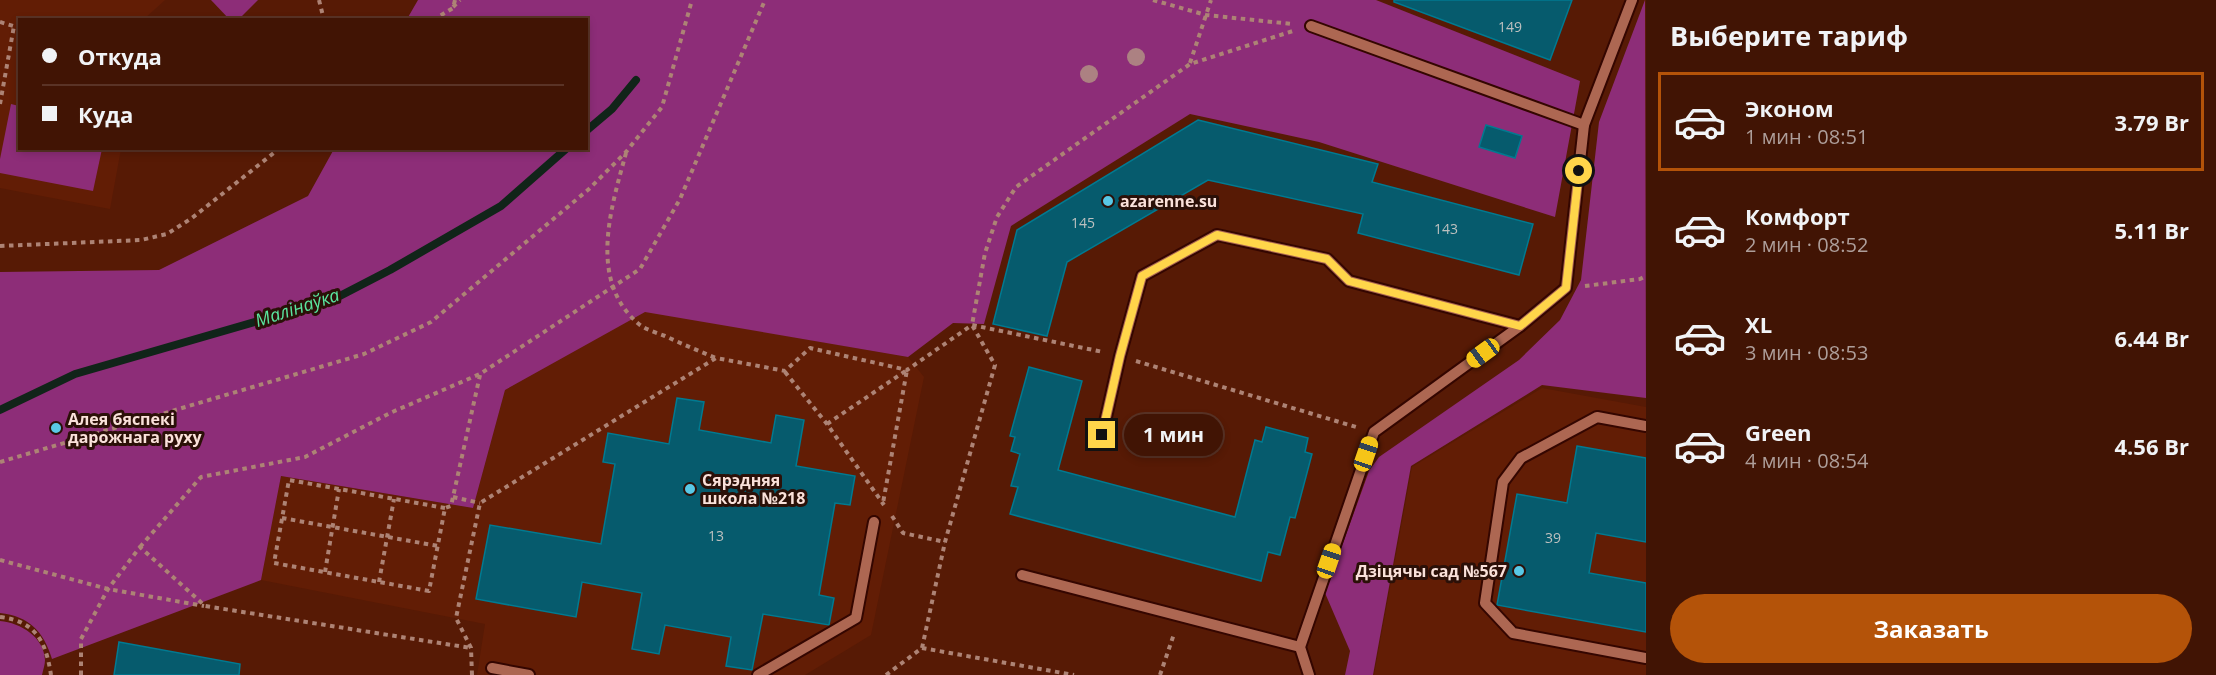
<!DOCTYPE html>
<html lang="ru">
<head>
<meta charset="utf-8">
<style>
	:root { --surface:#411404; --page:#4c2113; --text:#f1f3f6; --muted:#ae9e9a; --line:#5a3326; --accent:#b45309 }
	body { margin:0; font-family:"Open Sans",sans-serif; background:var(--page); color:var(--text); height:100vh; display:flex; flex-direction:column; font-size:22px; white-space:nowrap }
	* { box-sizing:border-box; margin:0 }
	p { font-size:20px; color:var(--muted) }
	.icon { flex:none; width:33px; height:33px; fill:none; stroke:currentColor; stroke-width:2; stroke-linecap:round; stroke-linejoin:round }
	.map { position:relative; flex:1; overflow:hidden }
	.details { display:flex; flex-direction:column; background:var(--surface); width:570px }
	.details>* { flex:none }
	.top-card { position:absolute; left:18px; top:18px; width:570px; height:132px; border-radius:0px; box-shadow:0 3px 9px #0003,0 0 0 2px var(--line); display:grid; align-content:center; height:132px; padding:0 24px; background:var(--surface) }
	.end { position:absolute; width:27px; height:27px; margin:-14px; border:8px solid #ffd54a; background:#111; box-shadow:0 0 0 3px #111 }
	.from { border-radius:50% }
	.bubble { position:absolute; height:42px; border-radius:21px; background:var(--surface); box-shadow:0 3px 9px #0003,0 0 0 2px var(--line); font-size:20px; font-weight:700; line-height:42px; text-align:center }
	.car { position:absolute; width:18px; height:36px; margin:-18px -9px; border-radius:8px; box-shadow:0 0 4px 2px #0007; background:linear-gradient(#f5c518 24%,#345 0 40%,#f5c518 0 76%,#345 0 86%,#f5c518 0) }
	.top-card b { display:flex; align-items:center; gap:21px; height:57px; font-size:22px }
	.top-card b+b { border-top:2px solid var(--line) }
	.top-card i { width:15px; height:15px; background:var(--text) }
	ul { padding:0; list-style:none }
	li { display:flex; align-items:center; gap:18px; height:99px; margin:0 12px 9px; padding:0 12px; border:3px solid transparent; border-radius:0px }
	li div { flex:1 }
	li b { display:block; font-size:22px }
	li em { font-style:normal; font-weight:700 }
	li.current { border-color:var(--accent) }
	li>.icon { width:54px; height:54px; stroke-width:1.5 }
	h2 { padding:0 24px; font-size:27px; line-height:72px }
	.button { display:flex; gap:12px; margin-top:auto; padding:12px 24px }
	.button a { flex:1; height:69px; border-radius:36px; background:var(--accent); color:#fff; font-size:24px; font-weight:700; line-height:69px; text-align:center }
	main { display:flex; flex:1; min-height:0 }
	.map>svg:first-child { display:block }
	.built { fill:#621d05 }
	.green { fill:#8d2d78 }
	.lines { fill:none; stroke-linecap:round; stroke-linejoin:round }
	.stream { stroke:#112419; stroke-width:8 }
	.building { fill:#065b6d; stroke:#017a91; stroke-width:1.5 }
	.lane-casing { stroke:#340600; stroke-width:14 }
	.path { stroke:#ad8375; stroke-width:4; stroke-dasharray:4.5 4.5; stroke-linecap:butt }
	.lane { stroke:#ad6752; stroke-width:10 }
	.tree { fill:#ac8182 }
	.route { stroke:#ffd54a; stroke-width:8 }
	.poi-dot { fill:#59c8e5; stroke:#2b1008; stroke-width:2 }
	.labels { text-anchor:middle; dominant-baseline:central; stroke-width:6; stroke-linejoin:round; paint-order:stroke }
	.number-label { font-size:14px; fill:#bdc0bf }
	.poi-label { font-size:16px; font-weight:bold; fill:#fae1da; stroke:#2b1008; text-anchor:start }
	.water-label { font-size:18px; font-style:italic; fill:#5ae59e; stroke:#2b1008 }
</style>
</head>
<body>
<main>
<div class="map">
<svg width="1646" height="675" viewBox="0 0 1646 675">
	<rect width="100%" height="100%" fill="#571a05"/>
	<!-- built -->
	<g class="built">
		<path d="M0,0h165l-21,19 -124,1v128l101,1 -11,60 -110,-21z"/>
		<path d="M645,311l263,46 16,20 -53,258 -66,40h-328l8,-51 -224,-44 20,-104 192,32 32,-118z"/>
		<path d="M1542,388l104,19v268h-272l38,-208z"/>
	</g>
	<!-- green -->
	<g class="green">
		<path d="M211,0h47l-19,19 -9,1z"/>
		<path d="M418,0h958l204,81 -25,136 -236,-75 -129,-28 -179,112 -27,98 -31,-1 -45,34 -263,-45 -140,78 -32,118 -192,-32 -20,104 -209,79c-8,-27 -23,-43 -52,-46v-341l159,-2 149,-74 26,-47 252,-1v-128l-179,-1z"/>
		<path d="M1645,0l1,398 -104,-13 -131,81 -38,209h-28l5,-24 -25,-58 44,-122 10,-14 140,-97 41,-40 21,-40 18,-158z"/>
		<path d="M11,104l8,2 1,42 82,1 -9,42 -93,-18v-14z"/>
		<path d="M0,621c21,2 44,16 45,39 0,5 -2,10 -3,15h-42z"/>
	</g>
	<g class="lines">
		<!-- stream -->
		<g class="stream">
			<path d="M586,131l26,-22 24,-29"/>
			<path d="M0,410l75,-36 259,-75 56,-29 111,-64 66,-58"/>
		</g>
	</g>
	<!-- building -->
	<g class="building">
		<path d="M1394,0h178l-22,60 -156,-58z"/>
		<path d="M1198,120l180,44 -6,18 161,42 -14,51 -161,-42 5,-19 -155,-34 -141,82 -20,74 -54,-12 24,-94z"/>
		<path d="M1486,125l36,11 -7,22 -36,-11z"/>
		<path d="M1029,367l53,14 -24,89 177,47 20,-77 7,2 4,-15 42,11 -3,14 7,2 -17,64 -5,-1 -10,38 -12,-3 -7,29 -251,-67 8,-27 -7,-1 9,-32 -9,-3 4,-14 -5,-1z"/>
		<path d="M677,398l27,4 -5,28 72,13 5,-28 28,5 -8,46 59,10 -5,29 -15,-2 -16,92 15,3 -5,27 -66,-11 -11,56 -26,-4 5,-29 -66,-12 -6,29 -27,-5 10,-56 -60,-11 -6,35 -100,-18 14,-74 111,19 14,-80 -12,-2 5,-29 61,11z"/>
		<path d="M1577,446l69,12v84l-50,-9 -7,40 57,10v49l-149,-27 20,-111 50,9z"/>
		<path d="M119,642l121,22 -1,11h-125z"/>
	</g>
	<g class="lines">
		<defs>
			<g id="lane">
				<path d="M1311,26l273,99"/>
				<path d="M1646,426l-49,-9 -76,41 -18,24 -18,121 28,30 133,25"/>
				<path d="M1102,435l18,-79 22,-80 75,-41 110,24 22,22 171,45"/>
				<path d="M1022,575l278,72"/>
				<path d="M492,668l37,7"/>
				<path d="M758,675l98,-57 18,-96"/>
				<path d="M1309,675l-9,-28 74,-215 146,-106 46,-38 18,-163 48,-125"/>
			</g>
		</defs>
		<!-- lane casing -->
		<use href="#lane" class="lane-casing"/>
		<!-- path -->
		<g class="path">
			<path d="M319,0l5,20"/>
			<path d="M1153,0l53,15 86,9"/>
			<path d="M453,7l7,-7"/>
			<path d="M433,20l20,-12 2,-8"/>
			<path d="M0,22l20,6"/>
			<path d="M1190,63l21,-63"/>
			<path d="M0,104l14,-78"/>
			<path d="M626,153c-15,55 -39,129 14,172 7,5 17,8 25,11 17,8 34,15 51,22"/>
			<path d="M0,246l141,-6 26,-6 25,-16 88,-70"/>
			<path d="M1585,286l55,-7 6,-3"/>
			<path d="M1136,361l220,66"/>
			<path d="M785,372l42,52 57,81"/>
			<path d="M827,424l80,-54 -24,133"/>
			<path d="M0,462l364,-108 67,-32 158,-133 37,-37 36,-45 30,-107"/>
			<path d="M453,497l27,6"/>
			<path d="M445,508l-156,-28 -15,83 155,28 16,-83 6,-2 29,-131"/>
			<path d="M892,516l11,17 42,9"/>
			<path d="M282,518l156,28"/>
			<path d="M140,547l61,-70 104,-20 85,-44 90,-39 160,-105 40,-70 85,-199"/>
			<path d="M0,560l108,29 96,17"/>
			<path d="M325,572l14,-83"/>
			<path d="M379,582l15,-83"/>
			<path d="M0,617c36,4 46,25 51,58"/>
			<path d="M922,648l152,27"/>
			<path d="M81,675v-36l27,-50 32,-42 65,59 266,42"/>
			<path d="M472,675l-1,-27 -15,-30 24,-115 236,-145 69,13 25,-23 97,22 65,-45 131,27"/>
			<path d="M886,675l36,-27 23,-106 50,-177 -23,-40 13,-72 12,-36 19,-30 174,-123 106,-34"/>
			<path d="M1160,675l14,-41"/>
		</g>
		<!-- lane -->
		<use href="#lane" class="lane"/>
	</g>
	<!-- trees -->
	<g class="tree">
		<circle cx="1136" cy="57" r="9"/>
		<circle cx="1089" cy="74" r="9"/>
	</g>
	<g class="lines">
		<!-- route -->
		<path class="route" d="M1102,435l18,-79 22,-80 75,-41 110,24 22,22 171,45 46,-38 13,-117"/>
	</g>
	<!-- markers -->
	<g class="poi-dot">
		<circle cx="1108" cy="201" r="6"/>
		<circle cx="56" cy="428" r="6"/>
		<circle cx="690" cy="489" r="6"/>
		<circle cx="1519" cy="571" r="6"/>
	</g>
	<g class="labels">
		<!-- number labels -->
		<g class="number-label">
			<text x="1510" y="26">149</text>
			<text x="1083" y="222">145</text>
			<text x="1446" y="228">143</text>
			<text x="716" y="535">13</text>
			<text x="1553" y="537">39</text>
		</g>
		<!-- poi labels -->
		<g class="poi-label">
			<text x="1120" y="201">azarenne.su</text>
			<text x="68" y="419">Алея бяспекі<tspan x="68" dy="18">дарожнага руху</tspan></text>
			<text x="702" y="480">Сярэдняя<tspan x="702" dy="18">школа №218</tspan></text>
			<text x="1507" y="571" text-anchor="end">Дзіцячы сад №567</text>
		</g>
		<!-- water labels -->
		<g class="water-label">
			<text transform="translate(297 307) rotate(-18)">Малінаўка</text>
		</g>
	</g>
</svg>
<i class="end from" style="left:1579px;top:171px"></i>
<i class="end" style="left:1102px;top:435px"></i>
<div class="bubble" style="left:1124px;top:414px;width:99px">1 мин</div>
<i class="car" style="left:1483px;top:353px;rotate:234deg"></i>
<i class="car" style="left:1366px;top:454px;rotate:19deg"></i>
<i class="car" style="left:1329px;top:561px;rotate:19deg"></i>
<div class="top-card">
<b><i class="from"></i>Откуда</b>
<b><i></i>Куда</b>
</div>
</div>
<section class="details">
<h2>Выберите тариф</h2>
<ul>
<li class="current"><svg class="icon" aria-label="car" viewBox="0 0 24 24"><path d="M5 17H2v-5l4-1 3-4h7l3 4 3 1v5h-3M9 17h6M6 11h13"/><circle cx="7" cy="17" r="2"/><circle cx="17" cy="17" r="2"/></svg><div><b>Эконом</b><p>1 мин · 08:51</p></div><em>3.79 Br</em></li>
<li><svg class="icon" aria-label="car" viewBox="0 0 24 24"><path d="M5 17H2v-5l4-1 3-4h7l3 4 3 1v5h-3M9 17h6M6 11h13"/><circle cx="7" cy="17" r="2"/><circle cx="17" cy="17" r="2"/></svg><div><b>Комфорт</b><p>2 мин · 08:52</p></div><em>5.11 Br</em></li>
<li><svg class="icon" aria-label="car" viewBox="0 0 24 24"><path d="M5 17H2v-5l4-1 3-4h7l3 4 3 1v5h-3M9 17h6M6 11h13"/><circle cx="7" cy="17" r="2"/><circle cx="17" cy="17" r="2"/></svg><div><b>XL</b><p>3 мин · 08:53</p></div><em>6.44 Br</em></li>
<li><svg class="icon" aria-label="car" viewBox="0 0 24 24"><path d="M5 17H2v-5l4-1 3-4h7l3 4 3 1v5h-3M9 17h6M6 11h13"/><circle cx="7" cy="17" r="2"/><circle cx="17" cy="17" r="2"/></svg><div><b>Green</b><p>4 мин · 08:54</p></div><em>4.56 Br</em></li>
</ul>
<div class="button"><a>Заказать</a></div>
</section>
</main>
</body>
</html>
